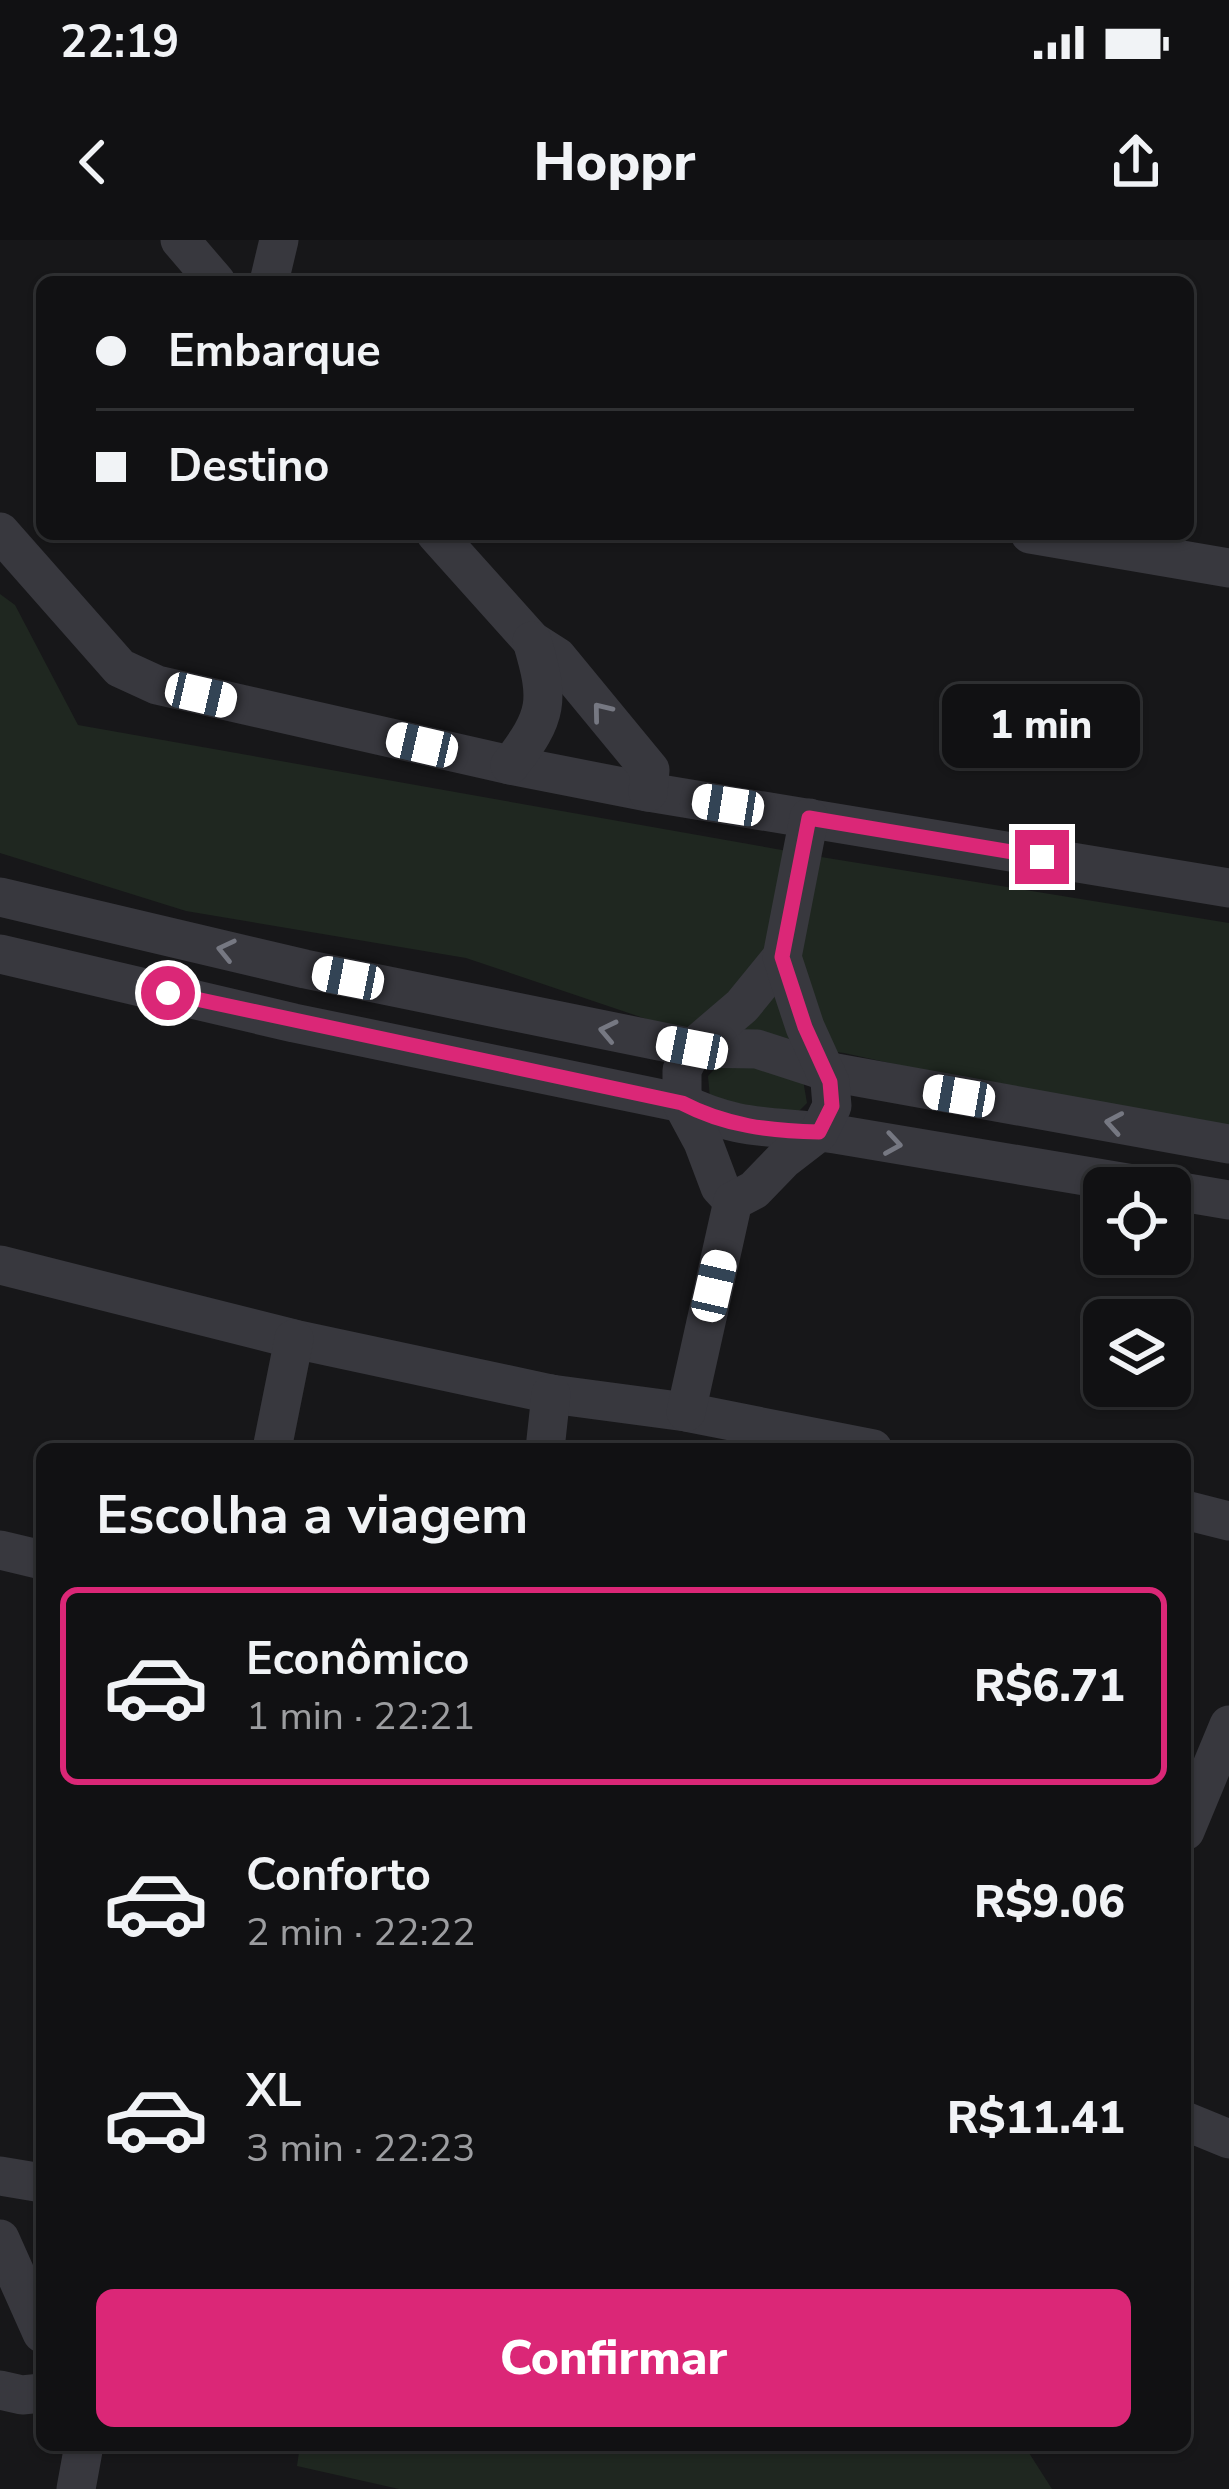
<!DOCTYPE html>
<html lang="pt">
<head>
<meta charset="utf-8">
<style>
	:root { --surface:#111113; --page:#1a1a1c; --text:#f1f3f6; --muted:#9c9da0; --line:#303133; --accent:#db2777 }
	body { margin:0; font-family:"Nunito Sans",sans-serif; background:var(--page); color:var(--text); height:100vh; display:flex; flex-direction:column; font-size:45px; white-space:nowrap }
	* { box-sizing:border-box; margin:0 }
	p { font-size:39px; color:var(--muted) }
	.icon { flex:none; width:66px; height:66px; fill:none; stroke:currentColor; stroke-width:2; stroke-linecap:round; stroke-linejoin:round }
	.map { position:relative; flex:1; overflow:hidden }
	.sheet { position:absolute; left:36px; top:1203px; width:1155px; height:1008px; display:flex; flex-direction:column; background:var(--surface); border-radius:18px; box-shadow:0 3px 9px #0004,0 0 0 3px var(--line) }
	.sheet>* { flex:none }
	.guide { position:absolute; left:36px; top:36px; width:1158px; height:264px; border-radius:18px; box-shadow:0 3px 9px #0004,0 0 0 3px var(--line); display:grid; align-content:center; height:264px; padding:0 60px; background:var(--surface) }
	.buttons { position:absolute; left:1083px; top:927px; display:grid; gap:24px }
	.buttons a { display:grid; place-items:center; width:108px; height:108px; border-radius:18px; background:var(--surface); box-shadow:0 3px 9px #0004,0 0 0 3px var(--line); font-size:60px }
	.end { position:absolute; width:54px; height:54px; margin:-27px; border:15px solid #db2777; background:#fff; box-shadow:0 0 0 6px #fff }
	.from { border-radius:50% }
	.bubble { position:absolute; height:84px; border-radius:18px; background:var(--surface); box-shadow:0 3px 9px #0004,0 0 0 3px var(--line); font-size:39px; font-weight:800; line-height:84px; text-align:center }
	.car { position:absolute; width:36px; height:72px; margin:-36px -18px; border-radius:15px; box-shadow:0 0 9px 3px #0007; background:linear-gradient(#fff 24%,#345 0 40%,#fff 0 76%,#345 0 86%,#fff 0) }
	.guide b { display:flex; align-items:center; gap:42px; height:114px; font-size:45px }
	.guide b+b { border-top:3px solid var(--line) }
	.guide i { width:30px; height:30px; background:var(--text) }
	ul { padding:0; list-style:none }
	li { display:flex; align-items:center; gap:36px; height:198px; margin:0 24px 18px; padding:0 36px; border:6px solid transparent; border-radius:18px }
	li div { flex:1 }
	li b { display:block; font-size:45px }
	li em { font-style:normal; font-weight:800 }
	li.active { border-color:var(--accent) }
	li>.icon { width:108px; height:108px; stroke-width:1.5 }
	h2 { padding:0 60px; font-size:54px; line-height:144px }
	.cta { display:flex; gap:24px; margin-top:auto; padding:24px 60px }
	.cta a { flex:1; height:138px; border-radius:18px; background:var(--accent); color:#fff; font-size:48px; font-weight:800; line-height:138px; text-align:center }
	.status { display:flex; justify-content:space-between; align-items:center; height:84px; padding:0 60px; background:var(--surface); direction:ltr }
	.status svg { height:33px; fill:currentColor }
	header { display:flex; justify-content:space-between; align-items:center; height:156px; padding:0 60px; background:var(--surface); font-size:54px; font-weight:800 }
	.map>svg:first-child { display:block }
	.green { fill:#1f2720 }
	.lines { fill:none; stroke-linecap:round; stroke-linejoin:round }
	.street { stroke:#38383e; stroke-width:39 }
	.oneway { stroke:#767882 }
	.route { stroke:#db2777; stroke-width:15 }
</style>
</head>
<body>
<div class="status"><b>22:19</b><svg viewBox="0 0 49 12"><path d="M0 12V9h3v3zM5 12V6h3v6zM10 12V3h3v9zM15 12V0h3v12zM26 1h20v11H26zM47 4h2v5h-2z"/></svg></div>
<header><svg class="icon" aria-label="back" viewBox="0 0 24 24"><path d="M15 5l-7 7 7 7"/></svg>Hoppr<svg class="icon" aria-label="share" viewBox="0 0 24 24"><path d="M12 15V3M7 8l5-5 5 5M5 13v7h14v-7"/></svg></header>
<div class="map">
<svg width="1229" height="2249" viewBox="0 0 1229 2249">
	<rect width="100%" height="100%" fill="#171719"/>
	<!-- green -->
	<g class="green">
		<path d="M0,354l15,11 63,120 743,132 408,66v214l-385,-84 -162,-22 -216,-73 -280,-47 -186,-58z"/>
		<path d="M723,820l80,20 4,23 -16,16 -81,-21 -2,-22z"/>
		<path d="M300,2205h724l28,44h-653l-102,-23z"/>
	</g>
	<g class="lines">
		<!-- street -->
		<g class="street">
			<path d="M180,0l36,42"/>
			<path d="M269,42l10,-42"/>
			<path d="M0,292l120,136 37,17 353,80 138,27 581,96"/>
			<path d="M436,294l96,107 25,16 93,113 -2,22"/>
			<path d="M1030,294l199,34"/>
			<path d="M510,525c38,-49 40,-64 22,-124"/>
			<path d="M0,657l305,72 388,79 64,1 68,22 404,73"/>
			<path d="M0,714l294,69 388,80c57,29 95,22 153,31 108,18 215,36 322,54"/>
			<path d="M1170,950l59,10"/>
			<path d="M733,961l-13,-14 -17,-45 -21,-39v-33l11,-22 49,-42 40,-49"/>
			<path d="M0,1025l294,74 257,55 135,18 187,37"/>
			<path d="M686,1172l47,-211 21,-11 30,-31 35,-27 13,-26 -2,-24 -25,-55 -23,-70 27,-139"/>
			<path d="M272,1209l22,-110"/>
			<path d="M545,1209l6,-55"/>
			<path d="M1185,1270l44,11"/>
			<path d="M0,1310l42,10"/>
			<path d="M1185,1591l44,-106"/>
			<path d="M1185,1881l44,18"/>
			<path d="M0,1936l42,7"/>
			<path d="M0,1999l42,94"/>
			<path d="M0,2150l22,5 20,-2"/>
			<path d="M76,2249l8,-44"/>
		</g>
	</g>
	<!-- one-way arrows -->
	<defs><path id="oneway-chevron" d="M-2-3.5L2.5 0L-2 3.5" fill="none" stroke-width="1.6" stroke-linecap="round" stroke-linejoin="round" transform="scale(3)"/></defs>
	<g class="oneway">
		<use href="#oneway-chevron" transform="translate(601 471) rotate(-129)"/>
		<use href="#oneway-chevron" transform="translate(226 710) rotate(-167)"/>
		<use href="#oneway-chevron" transform="translate(608 791) rotate(-168)"/>
		<use href="#oneway-chevron" transform="translate(1114 883) rotate(-170)"/>
		<use href="#oneway-chevron" transform="translate(893 904) rotate(9)"/>
	</g>
	<g class="lines">
		<!-- route -->
		<path class="route" d="M168,753l514,110c44,23 88,28 137,29l13,-26 -2,-24 -25,-55 -23,-70 27,-139 233,39"/>
	</g>
</svg>
<div class="buttons">
<a><svg class="icon" aria-label="locate" viewBox="0 0 24 24"><circle cx="12" cy="12" r="6"/><path d="M12 2v4M12 18v4M2 12h4M18 12h4"/></svg></a>
<a><svg class="icon" aria-label="layers" viewBox="0 0 24 24"><path d="M12 4l9 5-9 5-9-5zM3 14l9 5 9-5"/></svg></a>
</div>
<i class="end from" style="left:168px;top:753px"></i>
<i class="end" style="left:1042px;top:617px"></i>
<div class="bubble" style="left:942px;top:444px;width:198px">1 min</div>
<i class="car" style="left:201px;top:455px;rotate:103deg"></i>
<i class="car" style="left:422px;top:505px;rotate:283deg"></i>
<i class="car" style="left:728px;top:565px;rotate:279deg"></i>
<i class="car" style="left:348px;top:738px;rotate:281deg"></i>
<i class="car" style="left:692px;top:808px;rotate:281deg"></i>
<i class="car" style="left:959px;top:856px;rotate:280deg"></i>
<i class="car" style="left:714px;top:1046px;rotate:13deg"></i>
<div class="guide">
<b><i class="from"></i>Embarque</b>
<b><i></i>Destino</b>
</div>
<section class="sheet">
<h2>Escolha a viagem</h2>
<ul>
<li class="active"><svg class="icon" aria-label="car" viewBox="0 0 24 24"><path d="M5 17H2v-5l4-1 3-4h7l3 4 3 1v5h-3M9 17h6M6 11h13"/><circle cx="7" cy="17" r="2"/><circle cx="17" cy="17" r="2"/></svg><div><b>Econômico</b><p>1 min · 22:21</p></div><em>R$6.71</em></li>
<li><svg class="icon" aria-label="car" viewBox="0 0 24 24"><path d="M5 17H2v-5l4-1 3-4h7l3 4 3 1v5h-3M9 17h6M6 11h13"/><circle cx="7" cy="17" r="2"/><circle cx="17" cy="17" r="2"/></svg><div><b>Conforto</b><p>2 min · 22:22</p></div><em>R$9.06</em></li>
<li><svg class="icon" aria-label="car" viewBox="0 0 24 24"><path d="M5 17H2v-5l4-1 3-4h7l3 4 3 1v5h-3M9 17h6M6 11h13"/><circle cx="7" cy="17" r="2"/><circle cx="17" cy="17" r="2"/></svg><div><b>XL</b><p>3 min · 22:23</p></div><em>R$11.41</em></li>
</ul>
<div class="cta"><a>Confirmar</a></div>
</section>
</div>
</body>
</html>
